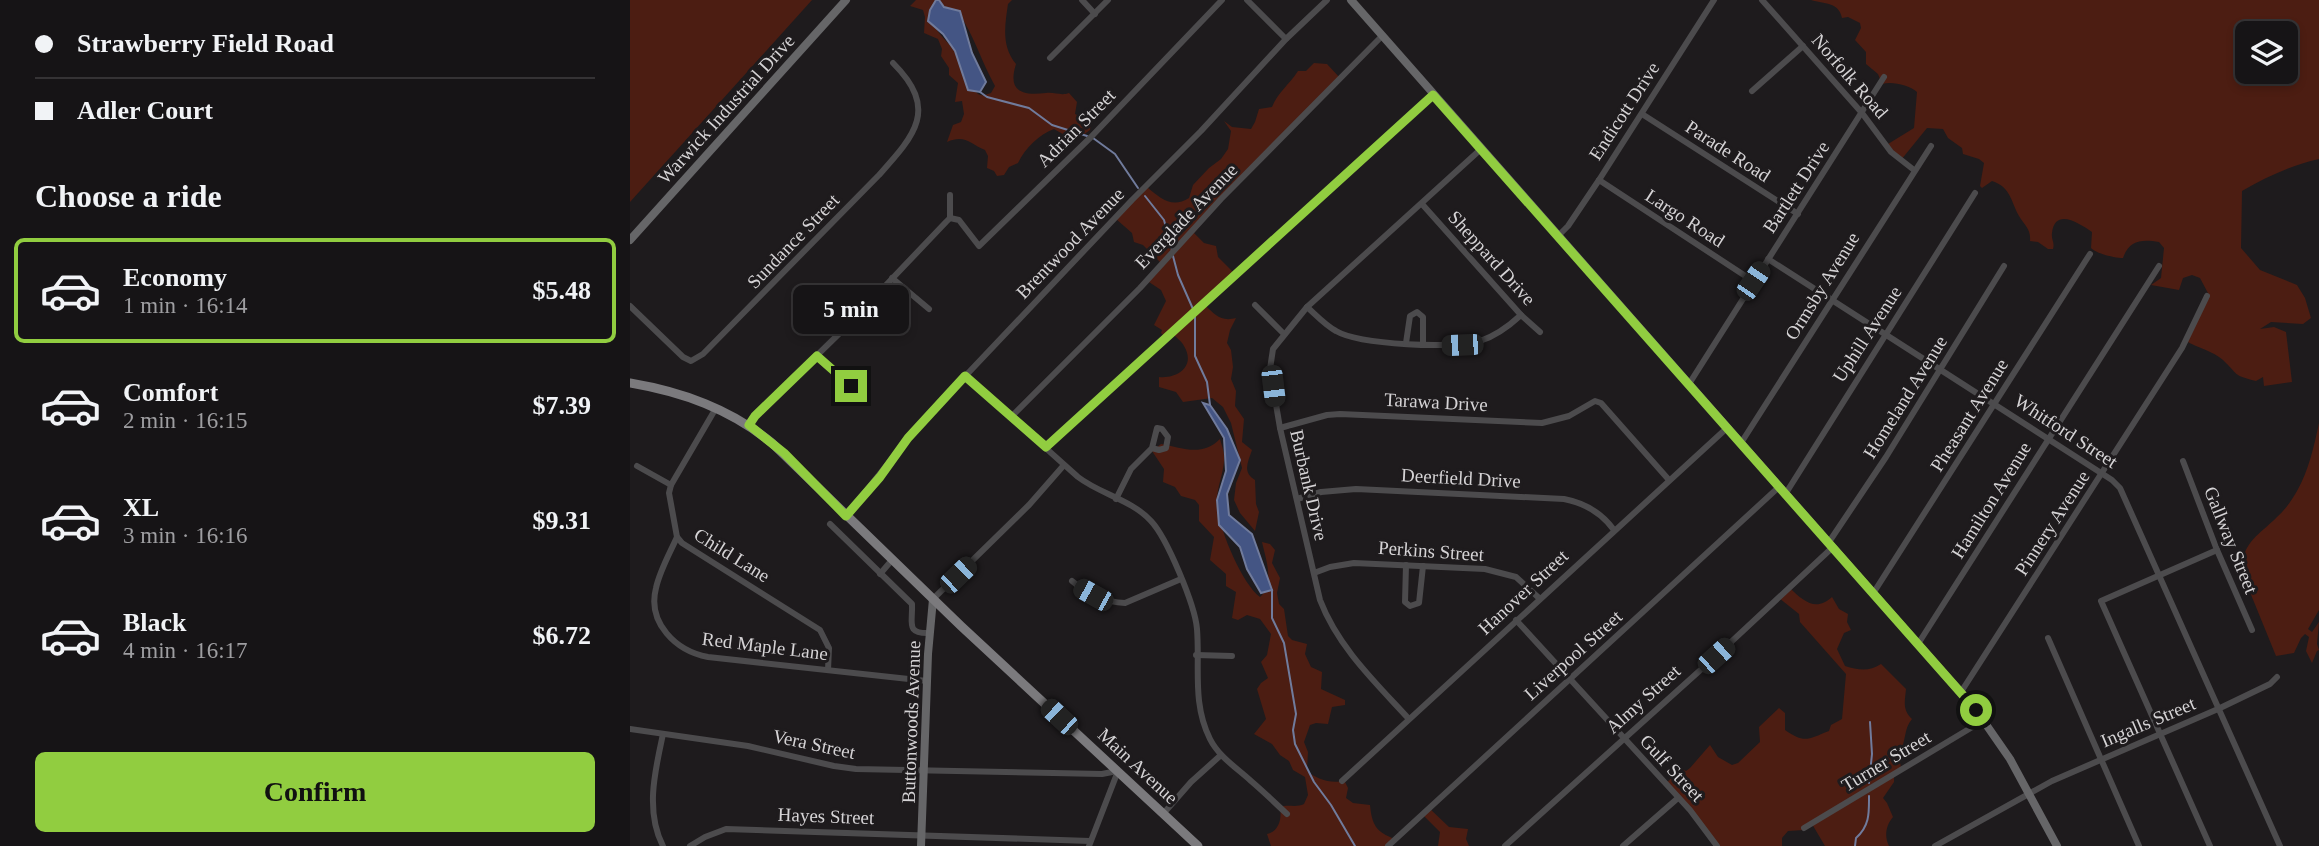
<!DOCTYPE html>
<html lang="en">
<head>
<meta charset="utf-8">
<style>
	:root { --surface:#161416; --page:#1f1d1f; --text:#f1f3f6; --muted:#9e9ea1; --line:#353335; --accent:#91cd40 }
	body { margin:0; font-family:Georgia,serif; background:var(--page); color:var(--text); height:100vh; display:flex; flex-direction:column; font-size:26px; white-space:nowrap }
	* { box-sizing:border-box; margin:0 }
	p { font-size:23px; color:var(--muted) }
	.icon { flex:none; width:38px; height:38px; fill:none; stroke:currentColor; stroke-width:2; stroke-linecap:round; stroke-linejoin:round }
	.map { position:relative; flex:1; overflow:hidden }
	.drawer { display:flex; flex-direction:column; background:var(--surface); width:630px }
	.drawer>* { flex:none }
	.top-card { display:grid; align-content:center; height:154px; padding:0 35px; background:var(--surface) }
	.tools { position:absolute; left:1605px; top:21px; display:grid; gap:14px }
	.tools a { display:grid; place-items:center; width:63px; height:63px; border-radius:10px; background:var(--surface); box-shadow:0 4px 10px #0003,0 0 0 2px var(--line); font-size:35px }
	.end { position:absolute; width:32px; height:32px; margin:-16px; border:9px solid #91cd40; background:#111; box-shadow:0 0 0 4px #111 }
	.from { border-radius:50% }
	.bubble { position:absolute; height:49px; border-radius:10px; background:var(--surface); box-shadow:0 4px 10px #0003,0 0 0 2px var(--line); font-size:23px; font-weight:700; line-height:49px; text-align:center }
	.car { position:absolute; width:21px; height:42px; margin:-21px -10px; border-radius:9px; box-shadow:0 0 5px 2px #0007; background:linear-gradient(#222 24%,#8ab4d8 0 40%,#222 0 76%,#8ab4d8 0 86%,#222 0) }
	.top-card b { display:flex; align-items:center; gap:24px; height:66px; font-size:26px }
	.top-card b+b { border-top:2px solid var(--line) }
	.top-card i { width:18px; height:18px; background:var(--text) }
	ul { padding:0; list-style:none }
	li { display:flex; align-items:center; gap:21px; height:105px; margin:0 14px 10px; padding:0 21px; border:4px solid transparent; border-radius:10px }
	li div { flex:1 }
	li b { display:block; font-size:26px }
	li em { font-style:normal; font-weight:700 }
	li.selected { border-color:var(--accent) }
	li>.icon { width:63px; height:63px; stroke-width:1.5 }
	h2 { padding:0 35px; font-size:32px; line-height:84px }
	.action { display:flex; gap:14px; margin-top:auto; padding:14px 35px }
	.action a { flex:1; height:80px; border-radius:10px; background:var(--accent); color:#111; font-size:28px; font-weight:700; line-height:80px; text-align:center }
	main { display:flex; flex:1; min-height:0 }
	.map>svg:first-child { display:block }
	.green { fill:#4c1d12; fill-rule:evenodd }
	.water { fill:#445584; stroke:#707b9c; stroke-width:2 }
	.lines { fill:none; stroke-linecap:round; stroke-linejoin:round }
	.stream { stroke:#707b9c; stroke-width:2 }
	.street { stroke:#4c4b4d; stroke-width:6 }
	.secondary { stroke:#666668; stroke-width:8 }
	.primary { stroke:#7b7a7d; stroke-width:9 }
	.route { stroke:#91cd40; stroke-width:9 }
	.labels { text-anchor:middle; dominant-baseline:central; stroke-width:6; stroke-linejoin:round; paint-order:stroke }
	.street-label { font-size:19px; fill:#d5d3d5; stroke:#1e1b1d }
</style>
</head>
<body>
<main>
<section class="drawer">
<div class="top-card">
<b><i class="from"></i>Strawberry Field Road</b>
<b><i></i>Adler Court</b>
</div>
<h2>Choose a ride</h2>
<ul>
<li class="selected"><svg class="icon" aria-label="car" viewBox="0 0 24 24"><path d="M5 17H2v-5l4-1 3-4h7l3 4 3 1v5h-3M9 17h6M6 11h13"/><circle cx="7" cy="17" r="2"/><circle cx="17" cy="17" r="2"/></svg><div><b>Economy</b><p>1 min · 16:14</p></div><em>$5.48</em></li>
<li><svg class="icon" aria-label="car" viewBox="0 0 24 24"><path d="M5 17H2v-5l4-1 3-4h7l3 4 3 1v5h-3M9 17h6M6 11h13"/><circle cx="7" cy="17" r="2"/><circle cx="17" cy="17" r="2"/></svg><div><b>Comfort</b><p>2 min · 16:15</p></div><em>$7.39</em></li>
<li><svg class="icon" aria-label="car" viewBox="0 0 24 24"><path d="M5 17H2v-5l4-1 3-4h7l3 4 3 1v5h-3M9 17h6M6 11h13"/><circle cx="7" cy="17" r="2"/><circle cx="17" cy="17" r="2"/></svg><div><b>XL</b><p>3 min · 16:16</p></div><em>$9.31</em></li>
<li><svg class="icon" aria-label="car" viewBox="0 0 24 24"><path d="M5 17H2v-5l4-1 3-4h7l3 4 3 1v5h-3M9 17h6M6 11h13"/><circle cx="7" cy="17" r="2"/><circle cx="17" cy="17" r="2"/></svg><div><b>Black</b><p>4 min · 16:17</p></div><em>$6.72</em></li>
</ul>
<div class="action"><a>Confirm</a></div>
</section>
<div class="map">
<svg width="1689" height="846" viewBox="0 0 1689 846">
	<rect width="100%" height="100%" fill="#1e1b1d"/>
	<!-- green -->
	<g class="green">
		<path d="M0,0h182l-182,202z"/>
		<path d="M286,0h96l-4,4c-3,21 -7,42 8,60 -9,28 7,32 30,29 9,-1 15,3 23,0l8,9 -2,12 16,7 -1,9c-14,11 -21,8 -36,-1 -14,5 -29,19 -36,34l-9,4 -5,8 -7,1 -3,-5 -7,-3 1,-12 -3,-6c-15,-6 -20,-16 -38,-8l6,-17 8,-3 3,-8 -2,-13 -7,1 3,-19 -9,-8v-7l-8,-12 1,-7 -4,-10 -14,-6 1,-16 -2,-7 -13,-4zM328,12c16,23 23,49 37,74l-4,7c-6,2 -11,4 -15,-1 -10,-11 -11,-25 -18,-36 -7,-12 -18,-19 -25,-32z"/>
		<path d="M1181,0h508v159c-27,6 -53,18 -77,32l-1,57 19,22 37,15 8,13 6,20 -8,6 -32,-2 -11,7 14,-2 12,5 6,50 -28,4 -1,-9 -7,4c-24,-6 -17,-6 -33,-21 -10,-9 -25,-12 -37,-19l23,-46 -9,-17 -8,-3 -9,3 -4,12 -28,-5 10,-7 3,-30 -5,-6c-17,-3 -30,-2 -36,16 -8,0 -26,-4 -32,-10l1,-16c-12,-8 -37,-25 -40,1 -1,7 3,9 1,16h-5l-10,-7 -8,-1c1,-12 -5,-15 -11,-25 -8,-14 -8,-29 -27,-35l-10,7 -2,-2 4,-23 -5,-4 -16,-5 -1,-6 -14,-10 -5,-9 -16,-1 -26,32 -13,-16 26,-16 3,-36c-8,-7 -25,-11 -35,-8l-4,-10 -12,-10v-12l-11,-12 6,-12 -1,-5 -12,-6 -6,1c-3,-16 -18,-14 -31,-18zM1617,33h39v39h-39z"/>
		<path d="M684,63l13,1 13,14 -115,118 -31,37 10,10 12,3 2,11 16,16 -29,32c10,10 16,17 31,13l-6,12 -3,13 4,7 2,17 -2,12 5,12 -1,15 9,13 -2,23 10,8c-4,12 -10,22 3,30l1,24 3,8 -4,19 -15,-18 -6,-13 2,-17 6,-15 -11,-45 -8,-16 -11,-9 -29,4 -7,-10 -17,-5v-10c19,2 37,-11 25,-31 -2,-5 -9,-9 -12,-13l-7,4 -4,-4 1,-3 -8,-5 12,-24 -5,-11 -15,-10 15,-17 -18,-18 -9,-3 -2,-9 -16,-14 31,-32c13,11 25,22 42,11l4,-13 16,-17 12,-9 7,-10 3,-18 -7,-10 8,6 19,2 4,-7 4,-13 13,-2c6,-15 17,-22 26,-36h8z"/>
		<path d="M1689,423v187l-11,19 4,3 7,-10 -2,22 2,6 -2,1 -5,12 -6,-12 3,-14 -4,-3 -4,4 -7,15 -18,3 -33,-81c-4,-31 15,-39 34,-58 8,-7 15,-17 20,-26 12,-21 17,-45 22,-68z"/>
		<path d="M590,439c2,7 5,15 4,22 -1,15 -8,28 -7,43 1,23 25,80 43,93 15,-13 6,-37 2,-55l8,2 5,6 -3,13 8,15 -3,15 2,11 5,5 4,27 4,4 15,4 -2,10 6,13 11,5 -1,17 24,11v5l-13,2 -4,17 -12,-1 -6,2 -6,17 4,10 -1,19c9,8 27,14 37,9l4,8 -2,10 7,5 17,2c2,20 6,27 25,34l-7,7h-117l-4,-12c12,-3 15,-15 13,-27 8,-3 16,1 24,-3l4,-9 -3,-18 -12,-7 -4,-9 -9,-6 -8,-11 -18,-10 12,-15 -9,-30 4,-6 7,-5 -7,-16 6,-7 4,-21 -11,-15 -13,-4 -9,5 -6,-2 4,-26 -10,-6v-12l-16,-14 4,-23 -15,-16v-16l-4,-5 -14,-4 -6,-9 -12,-5 1,-13 -12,-18 9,-7c22,4 41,13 59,-5z"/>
		<path d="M1160,588c13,13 26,24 42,9l7,12 9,5 -1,8 4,8 -7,3 -7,16 8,17c13,4 24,6 36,-2l25,25c-1,12 -4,21 6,30 -9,10 -5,23 -13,33l2,17 -7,5v8l-11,16 4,5 6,14c-7,8 -9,19 -4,29h-64l-13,-22 -8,6 -16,1 -6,7v8h-65l-51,-63 16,-14 4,2 4,-3 20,-23 8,12 14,8 6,-2 22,-21 -1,-15 20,-19 6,5v17c20,14 23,9 44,1l2,-6 11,-6 4,-45 -46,-52 -1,-8 -20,-16z"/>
		<path d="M799,808l20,19 19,2 -2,10 3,7h-31l2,-14 -18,-18z"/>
	</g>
	<!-- water -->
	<g class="water">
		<path d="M306,0h3l5,7 16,4 12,42 14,29 -6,10 -12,-2 -13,-39 -12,-17 -15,-13 2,-11z"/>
		<path d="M573,403l7,2 17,24 13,31 -13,34 2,21 23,19 20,56 -11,3 -14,-24 -7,-22 -21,-22 -2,-25 9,-29 -2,-33z"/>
	</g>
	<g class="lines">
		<!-- stream -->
		<g class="stream">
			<path d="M350,92l7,5 42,11 23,17 35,11"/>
			<path d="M463,138l22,16 23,34"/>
			<path d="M515,196l19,24 8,30"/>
			<path d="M543,256l5,19 15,34"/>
			<path d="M565,315v41l12,26 3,23"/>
			<path d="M642,590v28l12,25 12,71 -3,16 2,14 19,38 17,23 24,41"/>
			<path d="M1239,783l3,-29 -2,-32"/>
			<path d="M1225,846l1,-8c14,-12 13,-26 13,-42"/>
		</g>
		<!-- street -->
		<g class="street">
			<path d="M452,0l13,14"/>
			<path d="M617,0l39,39"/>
			<path d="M1132,0l100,113 29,39 23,18"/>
			<path d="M420,58l58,-58"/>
			<path d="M1122,91l51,-45"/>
			<path d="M1012,114l156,100"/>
			<path d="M969,180l154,101"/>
			<path d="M792,204l99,111 19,17"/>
			<path d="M320,218l9,2 20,26 112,-109 131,-137"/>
			<path d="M928,236l10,-10 31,-46 115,-180"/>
			<path d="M1138,259l344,221 8,8 160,358"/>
			<path d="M262,278l37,31"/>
			<path d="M625,305l29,29"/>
			<path d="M0,306l53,51 8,4 12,-7 176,-179c36,-40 60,-66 14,-112"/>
			<path d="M677,307c9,8 18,18 29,24 24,14 118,18 144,10 16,-5 29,-15 41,-26"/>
			<path d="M776,343l4,-27 7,-4 6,5v27"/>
			<path d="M187,356l34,30"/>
			<path d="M335,376l113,101c22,17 54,23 73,44 16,17 44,84 46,108 3,38 -5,74 13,110 9,18 27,29 41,42 13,11 24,22 36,33"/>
			<path d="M1059,384l195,-307"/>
			<path d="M86,408l-45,77 -2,8 8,44 5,6 138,87 9,18 -1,22"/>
			<path d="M381,417l129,-129 81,-89 161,-163"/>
			<path d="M119,425l6,-9 94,-92 97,-102 4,-4v-23"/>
			<path d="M650,428l47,-13 13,-1 202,9 27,-7 26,-15 6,2 68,77"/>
			<path d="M1111,443l190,-297"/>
			<path d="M416,447l387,-352"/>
			<path d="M1553,461l34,89 35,80"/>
			<path d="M7,466l34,19"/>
			<path d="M1156,493l189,-300"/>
			<path d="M486,499l15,-30 21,-21 7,2 7,-2 2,-11 -6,-8 -5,-1 -5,20"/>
			<path d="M667,499l24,-7 35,-3 208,10c21,4 37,13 50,31"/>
			<path d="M216,516l73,-91 213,-225 69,-69 85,-92 41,-39"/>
			<path d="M200,524l82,80c1,19 -7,30 18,29"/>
			<path d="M47,537c-7,16 -17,33 -21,51 -9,35 20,63 52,69l219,24"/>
			<path d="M1199,542l57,-85 118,-191"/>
			<path d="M776,565l-1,37 5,4 9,-3 4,-37"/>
			<path d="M684,573l16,-6 24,-4 131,6 31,8 23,21"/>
			<path d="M250,574l12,-14"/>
			<path d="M442,581c15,13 33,21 53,22l56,-24"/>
			<path d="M1244,592l216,-338"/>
			<path d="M303,599l96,-94 35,-40"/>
			<path d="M886,620l174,190 27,36"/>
			<path d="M1418,638l91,208"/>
			<path d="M1288,644l241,-378"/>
			<path d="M566,655l36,1"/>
			<path d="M1331,692l221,-344 25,-52"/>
			<path d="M778,718c-33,-36 -70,-71 -88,-118l-40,-172 -10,-59 3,-20 34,-42 174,-158"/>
			<path d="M0,729l118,17 86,20 22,3 246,5 15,-3"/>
			<path d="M712,781l386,-354"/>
			<path d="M533,814l28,-32 30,-27"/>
			<path d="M1174,828l180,-108"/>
			<path d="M33,846c-18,-35 -8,-75 0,-112"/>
			<path d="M60,846l15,-9 21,-8 364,12"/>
			<path d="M459,846l29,-75"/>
			<path d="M758,846l392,-360"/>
			<path d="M875,846l211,-190 117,-109"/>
			<path d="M993,846l55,-48"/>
			<path d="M1305,846l117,-65 166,-72 52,-25 7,-7"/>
			<path d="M1580,846l-109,-245 116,-51"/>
		</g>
		<!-- secondary -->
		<g class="secondary">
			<path d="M721,0l625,710 34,49 47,87"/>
			<path d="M0,240l216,-240"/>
			<path d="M291,846l7,-192 5,-55"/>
		</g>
		<!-- primary -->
		<path class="primary" d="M0,383c53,9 100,26 142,60l189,183 237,220"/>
	</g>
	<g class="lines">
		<!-- route -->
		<path class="route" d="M221,386l-34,-30 -62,60 -6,9 35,28 62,63 34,-39 28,-39 57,-62 81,71 387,-352 543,615"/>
	</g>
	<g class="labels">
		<!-- street labels -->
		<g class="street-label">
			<text transform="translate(1220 76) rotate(49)">Norfolk Road</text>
			<text transform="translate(96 109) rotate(-48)">Warwick Industrial Drive</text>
			<text transform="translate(994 111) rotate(-57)">Endicott Drive</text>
			<text transform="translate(446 128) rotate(-45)">Adrian Street</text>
			<text transform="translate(1098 151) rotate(33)">Parade Road</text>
			<text transform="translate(1166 187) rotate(-57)">Bartlett Drive</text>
			<text transform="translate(556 216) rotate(-46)">Everglade Avenue</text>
			<text transform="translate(1055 218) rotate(33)">Largo Road</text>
			<text transform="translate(163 241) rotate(-46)">Sundance Street</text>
			<text transform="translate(440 243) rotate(-46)">Brentwood Avenue</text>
			<text transform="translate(862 258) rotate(48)">Sheppard Drive</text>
			<text transform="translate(1192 286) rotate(-58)">Ormsby Avenue</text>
			<text transform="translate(1237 334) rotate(-57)">Uphill Avenue</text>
			<text transform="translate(1275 397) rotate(-58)">Homeland Avenue</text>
			<text transform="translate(806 402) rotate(3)">Tarawa Drive</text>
			<text transform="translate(1339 415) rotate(-58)">Pheasant Avenue</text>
			<text transform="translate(1436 431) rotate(33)">Whitford Street</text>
			<text transform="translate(831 478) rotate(3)">Deerfield Drive</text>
			<text transform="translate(679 485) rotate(77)">Burbank Drive</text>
			<text transform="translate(1361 500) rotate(-58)">Hamilton Avenue</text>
			<text transform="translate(1422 523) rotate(-57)">Pinnery Avenue</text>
			<text transform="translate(1601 540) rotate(68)">Gallway Street</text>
			<text transform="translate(801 551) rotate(4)">Perkins Street</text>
			<text transform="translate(102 555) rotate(32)">Child Lane</text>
			<text transform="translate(893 592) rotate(-43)">Hanover Street</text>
			<text transform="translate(135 646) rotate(7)">Red Maple Lane</text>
			<text transform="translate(943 655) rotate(-42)">Liverpool Street</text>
			<text transform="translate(1013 699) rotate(-42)">Almy Street</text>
			<text transform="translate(281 722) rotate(-88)">Buttonwoods Avenue</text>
			<text transform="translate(1518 722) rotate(-23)">Ingalls Street</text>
			<text transform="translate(184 744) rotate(12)">Vera Street</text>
			<text transform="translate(1256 761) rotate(-31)">Turner Street</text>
			<text transform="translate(508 766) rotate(43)">Main Avenue</text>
			<text transform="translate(1042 768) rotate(47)">Gulf Street</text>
			<text transform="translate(196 816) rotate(2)">Hayes Street</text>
		</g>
	</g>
</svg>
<div class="tools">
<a><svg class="icon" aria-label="layers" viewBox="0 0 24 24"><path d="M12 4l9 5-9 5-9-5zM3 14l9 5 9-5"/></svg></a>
</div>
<i class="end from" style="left:1346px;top:710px"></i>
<i class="end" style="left:221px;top:386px"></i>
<div class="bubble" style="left:163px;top:285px;width:116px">5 min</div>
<i class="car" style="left:1123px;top:281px;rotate:34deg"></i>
<i class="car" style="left:832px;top:345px;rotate:268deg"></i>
<i class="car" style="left:643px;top:386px;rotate:173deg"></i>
<i class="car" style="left:328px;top:575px;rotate:46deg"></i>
<i class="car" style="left:463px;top:595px;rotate:299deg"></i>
<i class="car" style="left:1086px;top:656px;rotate:48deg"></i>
<i class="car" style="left:429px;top:717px;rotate:313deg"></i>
</div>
</main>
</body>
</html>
